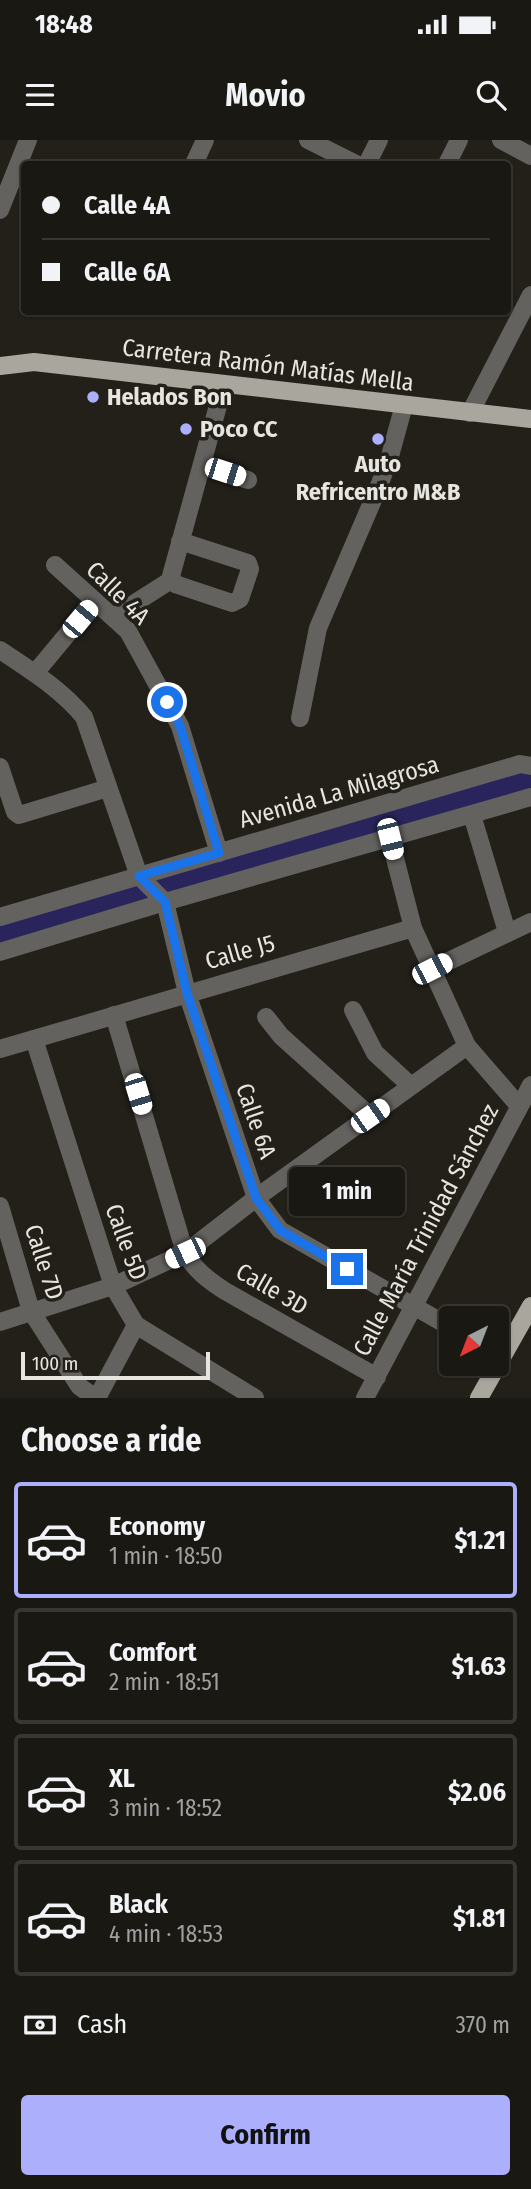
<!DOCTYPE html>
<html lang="en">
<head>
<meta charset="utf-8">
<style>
	:root { --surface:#1a1813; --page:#23211c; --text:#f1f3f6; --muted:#9fa0a0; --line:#383733; --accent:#acaffb }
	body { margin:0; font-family:"Fira Sans Condensed",sans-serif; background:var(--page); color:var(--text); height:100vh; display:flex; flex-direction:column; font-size:26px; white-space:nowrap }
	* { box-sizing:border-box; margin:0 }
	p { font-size:23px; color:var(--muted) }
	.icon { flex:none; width:38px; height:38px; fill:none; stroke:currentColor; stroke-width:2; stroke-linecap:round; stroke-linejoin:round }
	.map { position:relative; height:1258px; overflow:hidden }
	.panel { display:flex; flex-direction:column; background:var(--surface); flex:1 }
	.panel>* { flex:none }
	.banner { position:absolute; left:21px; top:21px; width:490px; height:154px; border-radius:7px; box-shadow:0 2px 5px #0004,0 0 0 2px var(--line); display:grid; align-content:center; height:154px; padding:0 21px; background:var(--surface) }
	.needle { width:46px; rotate:222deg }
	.fabs { position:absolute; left:439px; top:1166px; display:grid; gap:14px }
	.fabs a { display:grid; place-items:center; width:70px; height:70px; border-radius:7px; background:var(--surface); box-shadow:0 2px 5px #0004,0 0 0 2px var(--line); font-size:35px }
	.scale { position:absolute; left:21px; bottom:18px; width:189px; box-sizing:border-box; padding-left:7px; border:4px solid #e7e5e0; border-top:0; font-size:19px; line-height:24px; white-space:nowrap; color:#e7e5e0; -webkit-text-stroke:5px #222019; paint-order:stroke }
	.end { position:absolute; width:32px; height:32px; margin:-16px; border:9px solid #1a73e8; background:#fff; box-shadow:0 0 0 4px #fff }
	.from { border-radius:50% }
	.bubble { position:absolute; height:49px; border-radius:7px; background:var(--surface); box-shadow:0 2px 5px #0004,0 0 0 2px var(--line); font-size:23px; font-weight:700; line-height:49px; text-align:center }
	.car { position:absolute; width:21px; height:42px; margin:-21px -10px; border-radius:9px; box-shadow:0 0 5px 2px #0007; background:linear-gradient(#fff 24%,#345 0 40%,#fff 0 76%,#345 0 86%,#fff 0) }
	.banner b { display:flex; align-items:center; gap:24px; height:66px; font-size:26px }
	.banner b+b { border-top:2px solid var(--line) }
	.banner i { width:18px; height:18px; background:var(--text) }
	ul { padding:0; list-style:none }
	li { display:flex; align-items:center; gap:21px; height:116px; margin:0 14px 10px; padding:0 7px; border:4px solid var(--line); border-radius:7px }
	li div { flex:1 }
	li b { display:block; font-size:26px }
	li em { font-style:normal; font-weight:700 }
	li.selected { border-color:var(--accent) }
	li>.icon { width:63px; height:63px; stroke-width:1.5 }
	h2 { padding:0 21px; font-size:32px; line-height:84px }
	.pay { display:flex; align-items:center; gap:18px; height:77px; padding:0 21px; font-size:26px }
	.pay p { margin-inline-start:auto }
	.button { display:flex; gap:14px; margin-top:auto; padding:14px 21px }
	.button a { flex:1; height:80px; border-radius:7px; background:var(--accent); color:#111; font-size:28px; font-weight:700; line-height:80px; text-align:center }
	.status { display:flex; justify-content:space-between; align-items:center; height:49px; padding:0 35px; background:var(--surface); direction:ltr }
	.status svg { height:19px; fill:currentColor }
	header { display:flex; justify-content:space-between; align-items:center; height:91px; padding:0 21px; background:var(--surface); font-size:32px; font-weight:700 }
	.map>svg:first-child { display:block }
	.green { fill:#29255c }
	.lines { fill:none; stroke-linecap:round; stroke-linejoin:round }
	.minor { stroke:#64625f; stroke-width:18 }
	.major { stroke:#a9a69e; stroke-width:18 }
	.route { stroke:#1a73e8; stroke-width:9 }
	.poi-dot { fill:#acaffb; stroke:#222019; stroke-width:2.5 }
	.labels { text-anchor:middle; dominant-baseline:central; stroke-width:7; stroke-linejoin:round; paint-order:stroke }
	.street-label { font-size:24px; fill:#e7e5e0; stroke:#222019 }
	.poi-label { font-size:24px; font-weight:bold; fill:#e7e5e0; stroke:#222019; text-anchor:start }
</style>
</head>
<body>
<div class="status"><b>18:48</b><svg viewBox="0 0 49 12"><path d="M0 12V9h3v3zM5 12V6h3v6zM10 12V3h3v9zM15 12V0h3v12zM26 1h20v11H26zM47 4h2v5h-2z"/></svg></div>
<header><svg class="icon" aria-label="menu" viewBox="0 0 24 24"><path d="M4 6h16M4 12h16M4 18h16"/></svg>Movio<svg class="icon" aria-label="search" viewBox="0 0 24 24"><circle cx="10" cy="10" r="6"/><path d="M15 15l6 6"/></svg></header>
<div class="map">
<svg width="531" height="1258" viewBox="0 0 531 1258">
	<rect width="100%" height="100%" fill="#222019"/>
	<!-- green -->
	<path class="green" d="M521,630l10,4v16l-531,156v-21z"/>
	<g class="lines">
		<!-- minor -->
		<g class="minor">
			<path d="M308,0l48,24"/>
			<path d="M501,0l30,16"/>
			<path d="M194,24l11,-24"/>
			<path d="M367,24l12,-24"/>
			<path d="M447,24l12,-24"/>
			<path d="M0,70l28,-70"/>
			<path d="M470,273l61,-118"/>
			<path d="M202,325l46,15"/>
			<path d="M180,401l68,22 2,6 -10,30 -8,4 -57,-19 -4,-8 53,-192"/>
			<path d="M55,425l73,66 52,95 39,127"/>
			<path d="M113,477l58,-37"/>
			<path d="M0,510c30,20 61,39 84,67l55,159 26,26 22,91 69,205 24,32 172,98"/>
			<path d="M35,533l60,-72"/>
			<path d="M300,578l18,-90 61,-142 11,-30 14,-51"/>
			<path d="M0,627l15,45 4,3 89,-27"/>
			<path d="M472,675l35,117"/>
			<path d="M390,699l23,89 54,118 52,60"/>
			<path d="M0,777l520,-153 11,2"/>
			<path d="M0,812l165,-50 366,-105"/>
			<path d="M432,829l99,-47"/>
			<path d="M353,870l22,43 36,33"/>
			<path d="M114,875l71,238c10,17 23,27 40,38l152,86"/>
			<path d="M266,877l15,19 89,80"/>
			<path d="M34,899l79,247 23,39 119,73"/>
			<path d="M0,909l413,-121"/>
			<path d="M0,1066l31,105 48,75 16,12"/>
			<path d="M0,1182l113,-36 72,-33 71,-55 211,-152"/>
			<path d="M97,1258l39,-73"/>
			<path d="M365,1258l166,-313"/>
		</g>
		<!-- major -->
		<g class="major">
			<path d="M0,226l34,-4 497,57"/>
			<path d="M479,1258l52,-92"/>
		</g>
	</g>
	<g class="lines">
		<!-- route -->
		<path class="route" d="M167,562l13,24 39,127 -80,23 26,26 22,91 69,205 24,32 67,39"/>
	</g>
	<!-- markers -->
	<g class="poi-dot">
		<circle cx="93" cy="257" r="7"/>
		<circle cx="186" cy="289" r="7"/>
		<circle cx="378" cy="299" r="7"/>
	</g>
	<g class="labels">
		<!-- street labels -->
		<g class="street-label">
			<text transform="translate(268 225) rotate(7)">Carretera Ramón Matías Mella</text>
			<text transform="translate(118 453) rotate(45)">Calle 4A</text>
			<text transform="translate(339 652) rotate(-16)">Avenida La Milagrosa</text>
			<text transform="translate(240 812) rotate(-16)">Calle J5</text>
			<text transform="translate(256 981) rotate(71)">Calle 6A</text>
			<text transform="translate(426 1090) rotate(-62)">Calle María Trinidad Sánchez</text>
			<text transform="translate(126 1102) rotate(70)">Calle 5D</text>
			<text transform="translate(44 1122) rotate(72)">Calle 7D</text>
			<text transform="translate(272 1149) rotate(30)">Calle 3D</text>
		</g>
		<!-- poi labels -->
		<g class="poi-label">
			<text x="107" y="257">Helados Bon</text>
			<text x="200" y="289">Poco CC</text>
			<text x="378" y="324" text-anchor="middle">Auto<tspan x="378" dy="28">Refricentro M&amp;B</tspan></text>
		</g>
	</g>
</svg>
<div class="fabs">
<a><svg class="needle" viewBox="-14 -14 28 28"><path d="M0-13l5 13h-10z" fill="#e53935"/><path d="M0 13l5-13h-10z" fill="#9fa0a0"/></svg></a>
</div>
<div class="scale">100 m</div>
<i class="end from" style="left:167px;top:562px"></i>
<i class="end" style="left:347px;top:1129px"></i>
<div class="bubble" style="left:289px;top:1027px;width:116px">1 min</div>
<i class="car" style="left:225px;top:332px;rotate:108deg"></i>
<i class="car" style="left:80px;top:479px;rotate:40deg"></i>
<i class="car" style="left:390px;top:699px;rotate:166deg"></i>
<i class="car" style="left:432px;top:829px;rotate:63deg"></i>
<i class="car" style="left:138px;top:954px;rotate:163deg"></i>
<i class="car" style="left:370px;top:976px;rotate:55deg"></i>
<i class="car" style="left:185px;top:1113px;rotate:245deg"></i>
<div class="banner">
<b><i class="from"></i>Calle 4A</b>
<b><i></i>Calle 6A</b>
</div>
</div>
<section class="panel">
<h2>Choose a ride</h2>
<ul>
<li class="selected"><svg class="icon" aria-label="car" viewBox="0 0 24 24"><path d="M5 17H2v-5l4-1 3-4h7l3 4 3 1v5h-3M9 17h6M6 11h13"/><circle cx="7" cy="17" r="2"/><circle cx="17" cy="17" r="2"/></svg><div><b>Economy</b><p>1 min · 18:50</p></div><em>$1.21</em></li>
<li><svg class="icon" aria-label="car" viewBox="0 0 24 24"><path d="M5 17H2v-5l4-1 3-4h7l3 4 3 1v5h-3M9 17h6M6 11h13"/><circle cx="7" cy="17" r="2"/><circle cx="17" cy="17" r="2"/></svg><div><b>Comfort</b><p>2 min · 18:51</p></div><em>$1.63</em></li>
<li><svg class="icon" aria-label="car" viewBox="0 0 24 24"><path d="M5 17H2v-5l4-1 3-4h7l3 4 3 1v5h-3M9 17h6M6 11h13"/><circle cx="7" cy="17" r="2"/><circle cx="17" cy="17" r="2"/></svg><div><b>XL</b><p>3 min · 18:52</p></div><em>$2.06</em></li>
<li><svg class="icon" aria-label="car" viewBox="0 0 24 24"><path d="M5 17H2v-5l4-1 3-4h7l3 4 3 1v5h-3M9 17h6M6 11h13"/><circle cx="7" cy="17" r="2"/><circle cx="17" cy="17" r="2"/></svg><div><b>Black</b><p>4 min · 18:53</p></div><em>$1.81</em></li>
</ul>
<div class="pay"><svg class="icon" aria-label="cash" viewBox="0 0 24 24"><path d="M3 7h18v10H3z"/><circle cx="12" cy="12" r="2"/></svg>Cash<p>370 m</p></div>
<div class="button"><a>Confirm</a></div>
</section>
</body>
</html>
